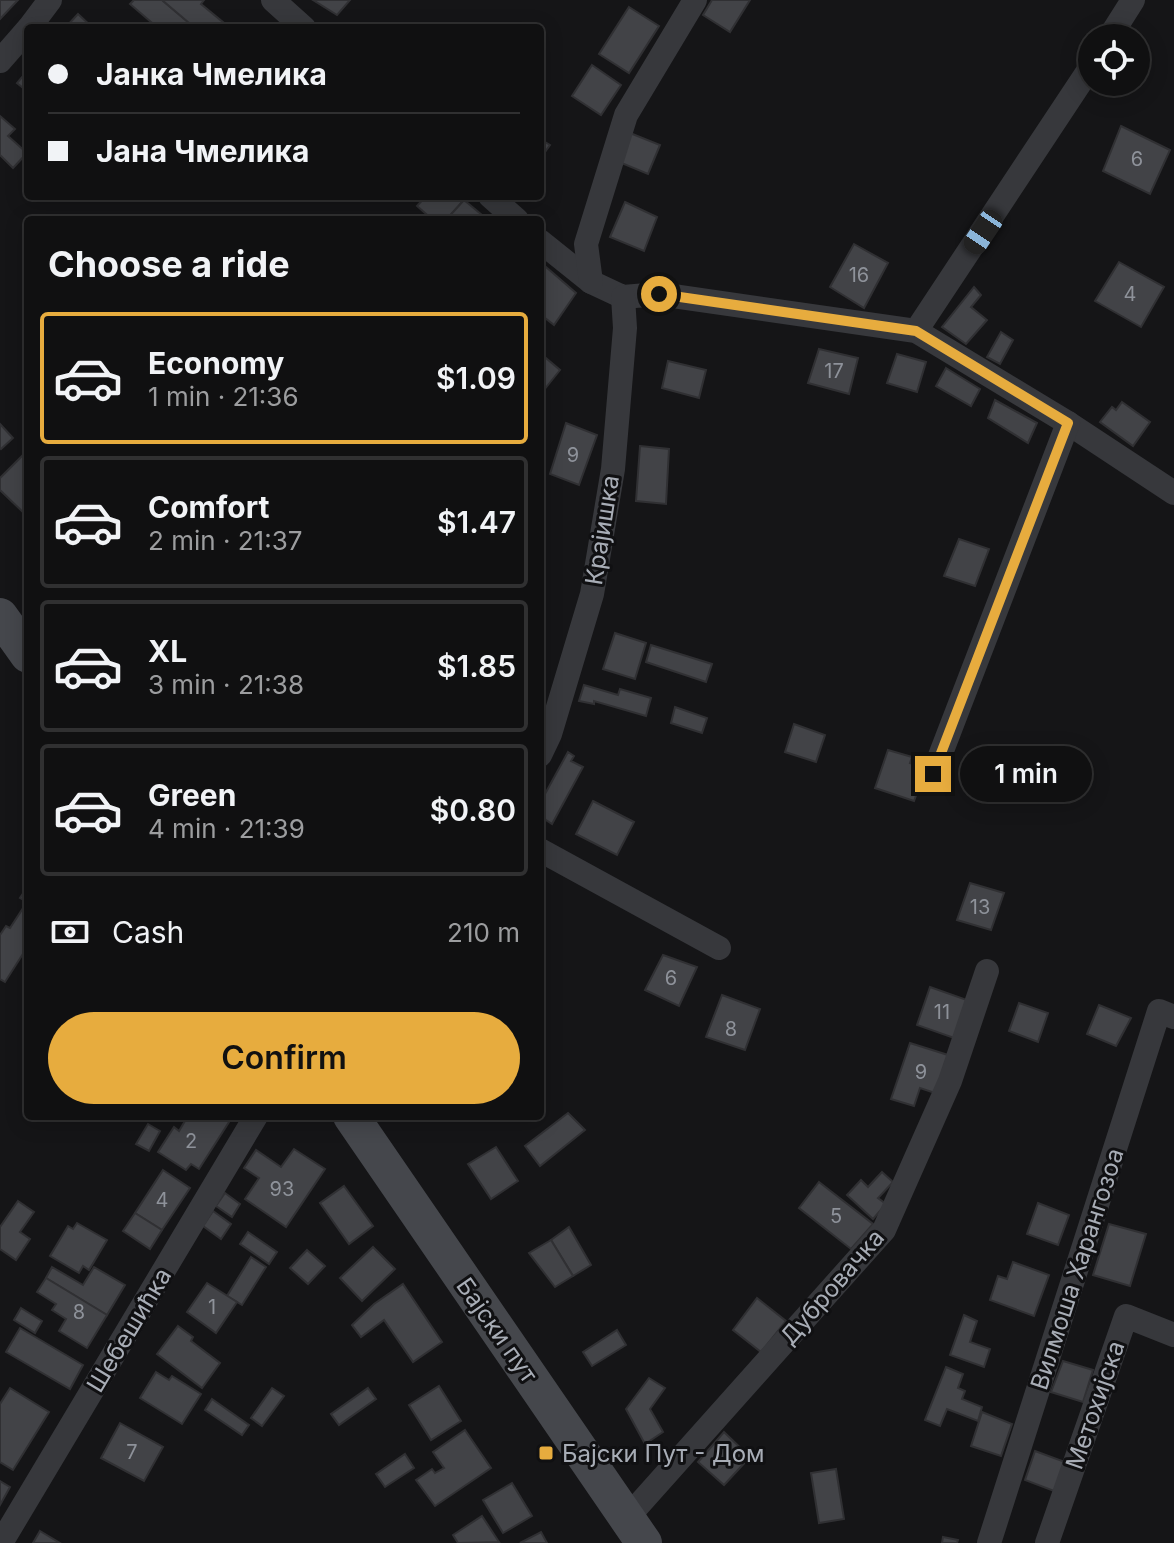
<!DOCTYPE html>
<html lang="en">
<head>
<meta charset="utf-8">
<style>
	:root { --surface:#101011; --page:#1e1e1f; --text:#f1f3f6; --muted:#9c9d9f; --line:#303031; --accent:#e7ac3e }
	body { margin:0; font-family:Inter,sans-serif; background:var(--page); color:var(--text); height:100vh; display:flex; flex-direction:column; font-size:30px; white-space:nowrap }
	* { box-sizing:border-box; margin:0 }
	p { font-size:26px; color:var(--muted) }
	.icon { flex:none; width:44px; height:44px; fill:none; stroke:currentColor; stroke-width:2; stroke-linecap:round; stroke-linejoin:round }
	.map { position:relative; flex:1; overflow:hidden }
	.panel { position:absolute; left:24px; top:216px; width:520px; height:904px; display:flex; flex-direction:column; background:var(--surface); border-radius:8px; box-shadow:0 4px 20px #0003,0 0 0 2px var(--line) }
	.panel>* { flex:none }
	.top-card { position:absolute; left:24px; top:24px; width:520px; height:176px; border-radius:8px; box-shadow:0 4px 20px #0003,0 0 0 2px var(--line); display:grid; align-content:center; height:176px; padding:0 24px; background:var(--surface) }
	.tools { position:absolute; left:1078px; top:24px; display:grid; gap:16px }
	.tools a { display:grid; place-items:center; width:72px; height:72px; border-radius:50%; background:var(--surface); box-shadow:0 4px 20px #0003,0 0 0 2px var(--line); font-size:40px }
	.end { position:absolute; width:36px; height:36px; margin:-18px; border:10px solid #e7ac3e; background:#111; box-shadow:0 0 0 4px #111 }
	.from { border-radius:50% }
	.bubble { position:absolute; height:56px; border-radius:28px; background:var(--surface); box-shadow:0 4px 20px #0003,0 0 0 2px var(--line); font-size:26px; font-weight:600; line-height:56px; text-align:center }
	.car { position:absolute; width:24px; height:48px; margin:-24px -12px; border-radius:10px; box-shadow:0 0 6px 2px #0007; background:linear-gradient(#222 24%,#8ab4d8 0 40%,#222 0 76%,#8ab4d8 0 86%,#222 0) }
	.top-card b { display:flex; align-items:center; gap:28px; height:76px; font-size:30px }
	.top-card b+b { border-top:2px solid var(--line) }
	.top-card i { width:20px; height:20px; background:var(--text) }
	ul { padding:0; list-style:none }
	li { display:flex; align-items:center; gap:24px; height:132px; margin:0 16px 12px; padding:0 8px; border:4px solid var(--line); border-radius:8px }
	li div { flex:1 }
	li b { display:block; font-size:30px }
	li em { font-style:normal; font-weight:600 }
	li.active { border-color:var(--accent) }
	li>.icon { width:72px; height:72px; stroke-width:1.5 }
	h2 { padding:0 24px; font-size:36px; line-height:96px }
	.pay { display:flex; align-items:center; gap:20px; height:88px; padding:0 24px; font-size:30px }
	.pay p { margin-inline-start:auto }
	.primary-button { display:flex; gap:16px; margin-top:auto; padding:16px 24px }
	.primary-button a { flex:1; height:92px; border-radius:48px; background:var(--accent); color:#111; font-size:32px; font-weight:600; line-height:92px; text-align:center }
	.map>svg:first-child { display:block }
	.building { fill:#424347; stroke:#303033; stroke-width:2 }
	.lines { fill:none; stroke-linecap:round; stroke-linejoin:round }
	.street { stroke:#37383c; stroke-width:24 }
	.secondary { stroke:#45474c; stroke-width:36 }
	.route { stroke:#e7ac3e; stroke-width:10 }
	.poi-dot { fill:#e7ac3e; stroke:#101012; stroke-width:3 }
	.labels { text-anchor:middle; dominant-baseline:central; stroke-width:6; stroke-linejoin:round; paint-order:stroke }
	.number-label { font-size:20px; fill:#8e929a }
	.street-label { font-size:24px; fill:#a8adb6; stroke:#101012 }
	.poi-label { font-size:24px; fill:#a8adb6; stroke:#101012; text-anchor:start }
</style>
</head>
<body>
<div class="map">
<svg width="1174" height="1543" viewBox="0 0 1174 1543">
	<rect width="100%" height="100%" fill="#151517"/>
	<!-- building -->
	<g class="building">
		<path d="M0,0h18l-18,19z"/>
		<path d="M134,0h28l33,28h-37l-28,-24z"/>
		<path d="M162,0h42l-3,4 23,19 -4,5h-25z"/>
		<path d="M313,0h37l-13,15z"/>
		<path d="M712,0h38l-20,32 -27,-17z"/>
		<path d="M629,7l30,19 -30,47 -30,-19z"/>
		<path d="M78,14l15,14h-28z"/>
		<path d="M592,65l29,20 -20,30 -29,-19z"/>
		<path d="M28,70v22l-11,-9z"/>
		<path d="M0,116l15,13 -7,7 19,17 -14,15 -13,-13z"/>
		<path d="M1121,126l49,24 -20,44 -47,-23z"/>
		<path d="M630,133l30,12 -12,29 -29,-12z"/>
		<path d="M540,139l10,6 -10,14z"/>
		<path d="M426,196h33l5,4 -18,20h-13l-16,-14z"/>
		<path d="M464,200l24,20h-42z"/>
		<path d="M625,202l32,15 -13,34 -34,-14z"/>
		<path d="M854,244l34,19 -24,45 -34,-21z"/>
		<path d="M1119,262l45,25 -23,40 -46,-26z"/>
		<path d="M546,267l30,26 -22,32 -14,-11v-39z"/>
		<path d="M974,287l7,8 -10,12 16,13 -21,24 -24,-17z"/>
		<path d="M1001,332l12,8 -13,24 -13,-7z"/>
		<path d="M819,349l39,9 -9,36 -41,-11z"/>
		<path d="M540,353l20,17 -20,25z"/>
		<path d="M897,354l29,8 -9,30 -30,-9z"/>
		<path d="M668,361l38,9 -7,28 -37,-10z"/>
		<path d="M946,368l34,21 -9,17 -35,-20z"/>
		<path d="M995,400l42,23 -9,20 -40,-25z"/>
		<path d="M1122,402l28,20 -17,24 -33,-24 12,-15 4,3z"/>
		<path d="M566,423l31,12 -18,50 -29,-11z"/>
		<path d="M0,424l13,14 -12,11 -1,-1z"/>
		<path d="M640,446l29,3 -3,55 -30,-3z"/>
		<path d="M28,450v67l-28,-27v-12z"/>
		<path d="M959,539l30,10 -14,37 -31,-10z"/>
		<path d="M615,633l31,10 -11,36 -32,-10z"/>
		<path d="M651,645l61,19 -6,18 -60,-20z"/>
		<path d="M584,685l34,10 2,-6 31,9 -5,18 -52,-15v3l-15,-3z"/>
		<path d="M675,707l32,11 -5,15 -31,-10z"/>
		<path d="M794,724l31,11 -9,27 -31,-10z"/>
		<path d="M888,750l24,7 -2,6 16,5 -12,33 -39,-13z"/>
		<path d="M568,752l6,4 -3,5 12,6 -31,57 -12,-8v-13z"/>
		<path d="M593,801l41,21 -17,33 -41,-21z"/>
		<path d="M970,883l34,10 -13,37 -34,-10z"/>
		<path d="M28,886v60l-23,36 -5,-3v-44l6,-9 4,2 17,-26 -7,-4z"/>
		<path d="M663,955l34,12 -18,39 -34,-16z"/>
		<path d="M930,987l37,13 -13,38 -37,-13z"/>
		<path d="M722,995l38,14 -15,41 -39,-13z"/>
		<path d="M1019,1003l29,10 -10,29 -29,-11z"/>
		<path d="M1099,1005l32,13 -15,28 -29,-12z"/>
		<path d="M910,1043l38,12 -13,38 -15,-5 -6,18 -23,-7z"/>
		<path d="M568,1113l17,17 -45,36 -15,-20z"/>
		<path d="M188,1116h31l10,6 -30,47 -8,-5 -5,6 -28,-18 16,-25 5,4z"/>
		<path d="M148,1124l12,7 -11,20 -13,-7z"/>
		<path d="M496,1147l22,34 -27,18 -23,-35z"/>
		<path d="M294,1149l31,20 -39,58 -41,-28 14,-21 -15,-10 12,-18 25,17z"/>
		<path d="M163,1170l27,18 -28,42 -27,-17z"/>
		<path d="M882,1172l11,10 -15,16 8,6 -13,15 -26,-24 14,-15 7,7z"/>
		<path d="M819,1182l54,42 -22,25 -52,-41z"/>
		<path d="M344,1186l29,40 -24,18 -29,-41z"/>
		<path d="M225,1193l15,11 -8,13 -16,-11z"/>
		<path d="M18,1201l16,11 -14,20 10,7 -14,21 -16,-11v-22z"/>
		<path d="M1038,1203l31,12 -11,30 -31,-11z"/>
		<path d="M213,1211l18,13 -10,15 -18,-13z"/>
		<path d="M135,1213l27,17 -12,19 -27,-18z"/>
		<path d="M77,1223l30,17 -18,30 -6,-4 -4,7 -29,-17 18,-30 5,3z"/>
		<path d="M1109,1224l37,10 -16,52 -37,-11z"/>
		<path d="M569,1227l22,38 -18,11 -22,-36z"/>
		<path d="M248,1232l29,20 -8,12 -29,-20z"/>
		<path d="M551,1240l22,36 -18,11 -26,-34z"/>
		<path d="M373,1247l22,22 -33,32 -22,-23z"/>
		<path d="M307,1250l18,16 -17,18 -18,-16z"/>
		<path d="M251,1257l15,10 -24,38 -15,-9z"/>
		<path d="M1013,1262l36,13 -15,41 -44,-16 8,-24 9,3z"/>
		<path d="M52,1267l31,18 11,-18 31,18 -18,30 -61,-37z"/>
		<path d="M46,1278l61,37 -20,33 -28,-17 7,-12 -14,-9 4,-6 -19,-12z"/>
		<path d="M207,1283l30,19 -21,31 -29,-21z"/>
		<path d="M403,1284l39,58 -29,20 -29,-42 -23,17 -9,-12 22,-21z"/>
		<path d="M757,1298l29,23 -25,31 -28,-22z"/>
		<path d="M21,1308l21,13 -7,12 -21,-13z"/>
		<path d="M964,1315l13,6 -7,21 20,7 -6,18 -34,-12z"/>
		<path d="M178,1326l15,11 -2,4 29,22 -18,25 -45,-34z"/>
		<path d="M20,1328l63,37 -13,24 -64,-37z"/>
		<path d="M617,1330l9,15 -34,21 -9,-14z"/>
		<path d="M1063,1361l30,9 -10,32 -32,-10z"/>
		<path d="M946,1367l17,7 -5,14 7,3 -3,8 20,8 -4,14 -31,-12 -7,17 -15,-6z"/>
		<path d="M156,1372l13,8 3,-4 29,18 -19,30 -42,-26z"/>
		<path d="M649,1378l16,10 -15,21 13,23 -18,12 -19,-35z"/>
		<path d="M439,1386l22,35 -30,19 -22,-35z"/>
		<path d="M10,1388l39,24 -36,58 -13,-8v-58z"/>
		<path d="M272,1388l12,8 -22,30 -11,-8z"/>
		<path d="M368,1388l8,11 -37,26 -8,-11z"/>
		<path d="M212,1399l37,26 -7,10 -37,-25z"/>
		<path d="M982,1412l30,12 -11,32 -30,-10z"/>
		<path d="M120,1423l43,24 -19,34 -43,-23z"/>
		<path d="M465,1430l26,38 -56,38 -19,-26 16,-11 3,4 9,-5 -11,-16z"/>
		<path d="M724,1432l26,25 -26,28 -26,-23z"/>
		<path d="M1035,1451l30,11 -11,29 -29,-11z"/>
		<path d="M405,1454l9,14 -29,19 -9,-13z"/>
		<path d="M836,1469l8,50 -25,4 -8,-50z"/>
		<path d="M0,1481l10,6 -10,18z"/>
		<path d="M512,1483l20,33 -29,17 -20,-33z"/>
		<path d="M482,1516l17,26 -41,1 -5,-8z"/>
		<path d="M40,1531l20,12h-27z"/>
		<path d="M541,1532l6,11h-27z"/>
		<path d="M943,1537l15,3 -1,3h-15z"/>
	</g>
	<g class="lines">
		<!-- street -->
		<g class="street">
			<path d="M273,0l31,28"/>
			<path d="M29,28l21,-28"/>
			<path d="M1109,38l24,-38"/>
			<path d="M0,61l28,-32"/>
			<path d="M490,196l27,24"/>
			<path d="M540,241l51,41 32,15 36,-3 257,37 152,92 106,70"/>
			<path d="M591,282l-5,-38 40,-129 69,-115"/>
			<path d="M916,331l176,-266"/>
			<path d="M540,755l10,-21 42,-140 21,-125 12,-141 -2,-31"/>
			<path d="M933,774l135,-351"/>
			<path d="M540,850l179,98"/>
			<path d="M627,1518l257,-288 66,-149 37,-110"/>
			<path d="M1,1543l255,-427"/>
			<path d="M989,1543l170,-532 15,6"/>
			<path d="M1047,1543l79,-227 48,19"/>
		</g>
		<!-- secondary -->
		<g class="secondary">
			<path d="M0,616l28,39"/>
			<path d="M351,1116l293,427"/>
		</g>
	</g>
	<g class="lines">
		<!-- route -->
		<path class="route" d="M659,294l257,37 152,92 -135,351"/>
	</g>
	<!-- markers -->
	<rect class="poi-dot" x="538" y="1445" width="16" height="16" rx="4"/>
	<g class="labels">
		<!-- number labels -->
		<g class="number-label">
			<text x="1137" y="159">6</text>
			<text x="859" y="275">16</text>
			<text x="1130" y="294">4</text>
			<text x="834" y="371">17</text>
			<text x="573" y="455">9</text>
			<text x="980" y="907">13</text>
			<text x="671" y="978">6</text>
			<text x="942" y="1012">11</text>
			<text x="731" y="1029">8</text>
			<text x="921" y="1072">9</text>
			<text x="191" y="1141">2</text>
			<text x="282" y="1189">93</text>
			<text x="162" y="1200">4</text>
			<text x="836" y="1216">5</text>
			<text x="212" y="1307">1</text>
			<text x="79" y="1312">8</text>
			<text x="132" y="1452">7</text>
		</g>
		<!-- street labels -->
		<g class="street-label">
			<text transform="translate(602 530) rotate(-81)">Крајишка</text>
			<text transform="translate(1077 1269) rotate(-72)">Вилмоша Харангозоа</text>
			<text transform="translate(832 1287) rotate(-49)">Дубровачка</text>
			<text transform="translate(129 1330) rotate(-59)">Шебешићка</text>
			<text transform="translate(497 1330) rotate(55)">Бајски пут</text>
			<text transform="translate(1095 1405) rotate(-71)">Метохијска</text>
		</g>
		<!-- poi labels -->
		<g class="poi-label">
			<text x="562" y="1453">Бајски Пут - Дом</text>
		</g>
	</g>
</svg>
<div class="tools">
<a><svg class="icon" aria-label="locate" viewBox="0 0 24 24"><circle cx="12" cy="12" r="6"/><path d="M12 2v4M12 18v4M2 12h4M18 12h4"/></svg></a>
</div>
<i class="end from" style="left:659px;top:294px"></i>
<i class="end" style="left:933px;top:774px"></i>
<div class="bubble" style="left:960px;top:746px;width:132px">1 min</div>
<i class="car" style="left:983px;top:232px;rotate:214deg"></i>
<div class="top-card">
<b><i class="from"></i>Јанка Чмелика</b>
<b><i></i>Јана Чмелика</b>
</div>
<section class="panel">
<h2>Choose a ride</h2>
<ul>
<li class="active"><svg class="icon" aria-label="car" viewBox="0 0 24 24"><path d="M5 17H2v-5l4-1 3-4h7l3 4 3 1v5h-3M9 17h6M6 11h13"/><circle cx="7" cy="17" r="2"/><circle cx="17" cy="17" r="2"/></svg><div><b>Economy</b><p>1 min · 21:36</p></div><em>$1.09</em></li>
<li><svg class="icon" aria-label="car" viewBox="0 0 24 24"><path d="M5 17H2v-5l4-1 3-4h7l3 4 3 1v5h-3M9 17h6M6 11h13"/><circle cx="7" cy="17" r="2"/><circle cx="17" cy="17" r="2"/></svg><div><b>Comfort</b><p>2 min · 21:37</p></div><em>$1.47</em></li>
<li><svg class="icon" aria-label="car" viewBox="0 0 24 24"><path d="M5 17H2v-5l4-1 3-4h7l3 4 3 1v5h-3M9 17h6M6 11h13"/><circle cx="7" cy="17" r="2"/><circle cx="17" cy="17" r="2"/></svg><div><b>XL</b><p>3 min · 21:38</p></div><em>$1.85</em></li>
<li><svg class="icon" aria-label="car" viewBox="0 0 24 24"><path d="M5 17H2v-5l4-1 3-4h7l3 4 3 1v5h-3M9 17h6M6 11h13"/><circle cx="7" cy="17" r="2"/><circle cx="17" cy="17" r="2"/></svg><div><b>Green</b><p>4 min · 21:39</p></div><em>$0.80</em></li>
</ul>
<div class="pay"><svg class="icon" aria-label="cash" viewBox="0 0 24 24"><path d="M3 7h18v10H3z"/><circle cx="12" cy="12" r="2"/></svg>Cash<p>210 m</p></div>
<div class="primary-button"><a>Confirm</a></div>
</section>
</div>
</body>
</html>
